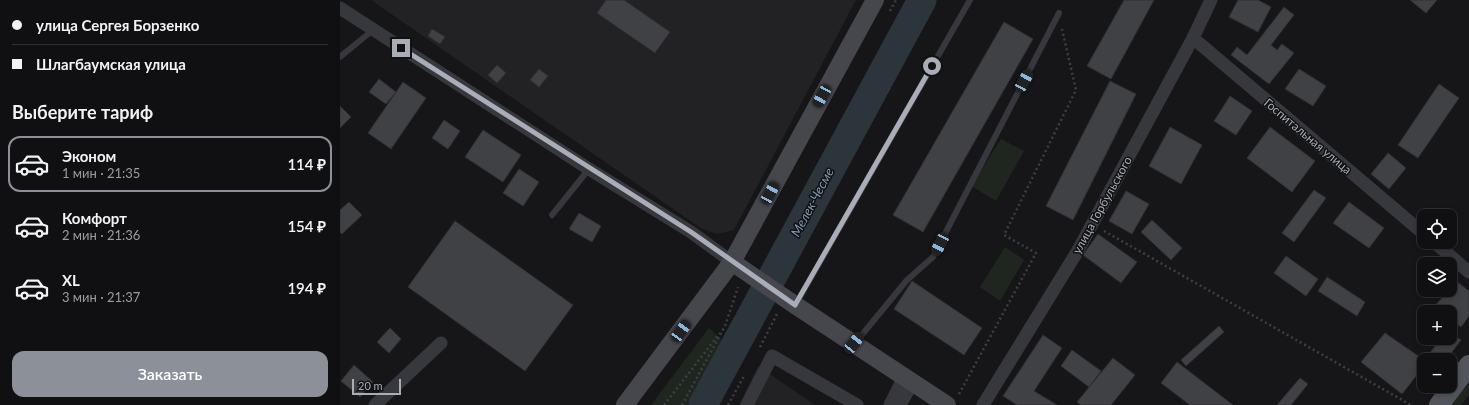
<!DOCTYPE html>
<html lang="ru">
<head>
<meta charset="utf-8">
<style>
	:root { --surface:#101012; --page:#19191b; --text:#f1f3f6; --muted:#9c9d9f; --line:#303032; --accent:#8c9099 }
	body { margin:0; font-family:Lato,sans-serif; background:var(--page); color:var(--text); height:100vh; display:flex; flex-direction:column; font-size:15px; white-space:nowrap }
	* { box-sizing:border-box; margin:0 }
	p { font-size:13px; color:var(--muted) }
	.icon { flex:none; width:22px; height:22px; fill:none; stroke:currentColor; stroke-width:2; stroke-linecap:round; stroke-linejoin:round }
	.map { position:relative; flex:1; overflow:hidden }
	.panel { display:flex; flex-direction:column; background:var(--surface); width:340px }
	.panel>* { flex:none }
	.banner { display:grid; align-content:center; height:88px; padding:0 12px; background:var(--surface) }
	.tools { position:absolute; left:1077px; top:209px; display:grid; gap:8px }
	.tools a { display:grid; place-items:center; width:40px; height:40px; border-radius:8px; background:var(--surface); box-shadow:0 2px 6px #0003,0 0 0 1px var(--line); font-size:20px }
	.scale { position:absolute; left:12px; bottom:10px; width:49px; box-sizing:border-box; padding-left:4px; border:2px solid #a8adb8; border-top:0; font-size:11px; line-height:14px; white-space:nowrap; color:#a8adb8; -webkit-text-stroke:3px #111113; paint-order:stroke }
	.end { position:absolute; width:18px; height:18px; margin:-9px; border:5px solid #a8adb8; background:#111; box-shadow:0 0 0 2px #111 }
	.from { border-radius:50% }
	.car { position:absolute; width:12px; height:24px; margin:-12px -6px; border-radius:5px; box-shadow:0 0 3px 1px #0007; background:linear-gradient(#222 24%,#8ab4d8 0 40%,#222 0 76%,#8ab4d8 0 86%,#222 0) }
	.banner b { display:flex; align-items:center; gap:14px; height:38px; font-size:15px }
	.banner b+b { border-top:1px solid var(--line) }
	.banner i { width:10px; height:10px; background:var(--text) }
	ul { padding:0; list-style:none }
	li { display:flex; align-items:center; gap:12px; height:56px; margin:0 8px 6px; padding:0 4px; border:2px solid transparent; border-radius:12px }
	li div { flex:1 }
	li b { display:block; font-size:15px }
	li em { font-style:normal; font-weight:600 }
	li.on { border-color:var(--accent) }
	li>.icon { width:36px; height:36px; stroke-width:1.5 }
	h2 { padding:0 12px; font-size:18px; line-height:48px }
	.primary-button { display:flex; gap:8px; margin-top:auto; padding:8px 12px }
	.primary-button a { flex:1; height:46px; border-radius:12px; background:var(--accent); color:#fff; font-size:16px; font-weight:600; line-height:46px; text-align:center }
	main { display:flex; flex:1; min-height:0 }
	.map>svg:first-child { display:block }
	.built { fill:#222225 }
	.green { fill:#1e261f }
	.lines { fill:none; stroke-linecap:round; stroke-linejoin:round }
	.river { stroke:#2c353c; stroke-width:29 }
	.building { fill:#404145; stroke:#303034 }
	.path { stroke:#3d3f44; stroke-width:2.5; stroke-dasharray:2 3; stroke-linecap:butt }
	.lane { stroke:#37383d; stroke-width:6 }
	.street { stroke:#37383d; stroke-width:13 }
	.secondary { stroke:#45474d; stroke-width:18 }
	.primary { stroke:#53555c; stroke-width:20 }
	.route { stroke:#a8adb8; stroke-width:5 }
	.labels { text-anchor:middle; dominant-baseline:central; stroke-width:3; stroke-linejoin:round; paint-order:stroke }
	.street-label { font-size:12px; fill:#a8adb8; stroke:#111113 }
	.water-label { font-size:13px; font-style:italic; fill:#7f9bb3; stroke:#111113 }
</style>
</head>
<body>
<main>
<section class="panel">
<div class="banner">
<b><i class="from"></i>улица Сергея Борзенко</b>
<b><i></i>Шлагбаумская улица</b>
</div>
<h2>Выберите тариф</h2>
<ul>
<li class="on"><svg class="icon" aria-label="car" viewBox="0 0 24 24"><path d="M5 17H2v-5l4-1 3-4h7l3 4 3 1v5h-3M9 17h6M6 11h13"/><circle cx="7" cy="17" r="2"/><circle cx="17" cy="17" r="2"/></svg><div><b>Эконом</b><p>1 мин · 21:35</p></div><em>114 ₽</em></li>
<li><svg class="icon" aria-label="car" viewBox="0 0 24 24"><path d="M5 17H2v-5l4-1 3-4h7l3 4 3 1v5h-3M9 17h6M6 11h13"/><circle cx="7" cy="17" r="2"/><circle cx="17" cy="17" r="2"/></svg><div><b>Комфорт</b><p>2 мин · 21:36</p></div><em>154 ₽</em></li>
<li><svg class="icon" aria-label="car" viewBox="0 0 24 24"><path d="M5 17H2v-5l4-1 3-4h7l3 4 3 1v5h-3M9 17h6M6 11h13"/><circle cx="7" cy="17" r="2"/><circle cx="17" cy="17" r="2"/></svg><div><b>XL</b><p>3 мин · 21:37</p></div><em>194 ₽</em></li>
</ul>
<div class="primary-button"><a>Заказать</a></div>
</section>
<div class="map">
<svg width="1129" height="405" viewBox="0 0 1129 405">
	<rect width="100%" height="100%" fill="#161618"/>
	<!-- built -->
	<g class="built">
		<path d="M31,0h485l-122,230 -17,4 -15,-5z"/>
		<path d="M418,366l57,39h-76z"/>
	</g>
	<!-- green -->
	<g class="green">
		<path d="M661,139l23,12 -28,50 -25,-15z"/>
		<path d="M665,247l19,13 -24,41 -20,-14z"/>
		<path d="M369,328l18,17 -33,60h-43z"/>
		<path d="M1129,366v29l-8,10h-21z"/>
	</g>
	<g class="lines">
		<!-- river -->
		<path class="river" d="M363,405l219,-405"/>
	</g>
	<!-- building -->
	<g class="building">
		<path d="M266,0h18l46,32 -15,21 -58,-40z"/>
		<path d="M784,0h30l-43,79 -24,-13z"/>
		<path d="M898,0h20l13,7 -13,25 -29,-15z"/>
		<path d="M1070,0h27l-11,13z"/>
		<path d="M944,7l10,8 -23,30 6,5 5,-6 12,9 -25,31 -38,-29 6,-8 10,8z"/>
		<path d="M664,22l29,17 -110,193 -30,-17z"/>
		<path d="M92,29l13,8 -5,7 -12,-8z"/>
		<path d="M157,65l9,8 -9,10 -9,-8z"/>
		<path d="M199,69l9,7 -9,11 -9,-7z"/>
		<path d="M959,69l27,17 -13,20 -28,-17z"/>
		<path d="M39,79l17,13 -10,12 -17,-12z"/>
		<path d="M770,81l26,13 -63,126 -27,-14z"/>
		<path d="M63,82l23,16 -35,51 -23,-16z"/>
		<path d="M1099,84l20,14 -41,60 -20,-13z"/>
		<path d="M890,96l22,15 -16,24 -22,-14z"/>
		<path d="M0,106l11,11 -11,11z"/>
		<path d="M104,120l16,11 -12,18 -16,-11z"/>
		<path d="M830,127l32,18 -21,39 -32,-18z"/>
		<path d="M930,127l45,34 -23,31 -45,-34z"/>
		<path d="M143,130l38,25 -18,27 -38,-25z"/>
		<path d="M1048,153l18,15 -17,21 -18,-15z"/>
		<path d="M179,169l20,13 -16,24 -20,-13z"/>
		<path d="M974,190l12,8 -32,44 -12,-9z"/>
		<path d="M786,191l23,13 -17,30 -23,-13z"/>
		<path d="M9,202l13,13 -20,19 -2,-2v-22z"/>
		<path d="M1009,202l35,26 -15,20 -36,-25z"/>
		<path d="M239,213l22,13 -9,16 -23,-13z"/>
		<path d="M812,220l30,28 -11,12 -30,-28z"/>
		<path d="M115,221l118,84 -48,66 -117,-84z"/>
		<path d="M758,234l39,28 -16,21 -38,-28z"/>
		<path d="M946,256l32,23 -12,17 -32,-23z"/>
		<path d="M987,277l38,25 -8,14 -39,-25z"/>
		<path d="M572,281l70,47 -18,27 -70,-46z"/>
		<path d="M1116,281l13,10v25l-8,11 -11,-8v-7h-9l-7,-5 15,-17h1z"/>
		<path d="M879,326l5,6 -38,34 -5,-6z"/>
		<path d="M50,328l11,11 -12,14 -12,-11z"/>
		<path d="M1110,332l11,8 -15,20h-7l-9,-7 11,-15h9z"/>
		<path d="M1045,333l39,27v6l-22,28 -41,-32z"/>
		<path d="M703,335l19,13 -28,43 23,14h-40l-14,-9z"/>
		<path d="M732,350l29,21 -12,16 -28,-21z"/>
		<path d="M773,358l22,17 -24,30h-30l-4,-3z"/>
		<path d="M837,362l56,43h-43l-29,-22z"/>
		<path d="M14,365l19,17 -13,15 -19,-16z"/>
		<path d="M960,378l8,6 -17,21h-14z"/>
	</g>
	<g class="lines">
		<!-- path -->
		<g class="path">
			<path d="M550,11l6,-11"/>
			<path d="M764,231l307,174"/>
			<path d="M420,347l18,-35"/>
			<path d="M619,394l77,-141 -32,-18 72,-145 -14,-61"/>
			<path d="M324,405l56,-72"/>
			<path d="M342,405l43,-79 13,-39"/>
			<path d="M388,405l16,-29"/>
		</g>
		<!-- lane -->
		<g class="lane">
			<path d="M0,57l33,-27"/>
			<path d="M212,215l37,-46"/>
			<path d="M456,304l174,-304"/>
			<path d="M516,342l51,-62 26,-23 126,-244"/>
		</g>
		<!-- street -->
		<g class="street">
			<path d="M0,8l249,161 102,63 41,30"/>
			<path d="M853,38l231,196"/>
			<path d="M1094,242l35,30"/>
			<path d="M35,405l66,-62"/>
			<path d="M407,405l25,-49 85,49"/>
			<path d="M550,405l14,-28"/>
			<path d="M560,405l13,-23"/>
			<path d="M643,405l94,-153 116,-214 18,-38"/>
		</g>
		<!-- secondary -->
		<g class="secondary">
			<path d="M392,262l63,43 152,100"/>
			<path d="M285,405l107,-143 143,-262"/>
		</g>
		<!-- primary -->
		<path class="primary" d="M1099,405l30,-40"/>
	</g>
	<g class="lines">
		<!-- route -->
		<path class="route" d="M61,48l290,184 104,73 137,-239"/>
	</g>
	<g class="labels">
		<!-- street labels -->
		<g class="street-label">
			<text transform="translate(968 136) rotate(40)">Госпитальная улица</text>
			<text transform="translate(762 205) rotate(-61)">улица Горбульского</text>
		</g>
		<!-- water labels -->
		<g class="water-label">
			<text transform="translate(472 202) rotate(-62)">Мелек-Чесме</text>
		</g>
	</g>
</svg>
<div class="tools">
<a><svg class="icon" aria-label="locate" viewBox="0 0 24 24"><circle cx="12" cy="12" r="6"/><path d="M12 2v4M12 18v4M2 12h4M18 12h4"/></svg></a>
<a><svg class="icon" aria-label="layers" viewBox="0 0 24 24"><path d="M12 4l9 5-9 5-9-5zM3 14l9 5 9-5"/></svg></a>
<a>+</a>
<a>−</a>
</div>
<div class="scale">20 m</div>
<i class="end from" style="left:592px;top:66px"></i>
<i class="end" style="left:61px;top:48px"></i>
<i class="car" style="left:684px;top:81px;rotate:28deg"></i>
<i class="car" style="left:482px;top:96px;rotate:209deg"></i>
<i class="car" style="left:430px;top:193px;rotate:29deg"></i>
<i class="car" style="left:600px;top:244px;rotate:207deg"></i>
<i class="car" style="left:341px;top:331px;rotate:36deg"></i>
<i class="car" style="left:514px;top:343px;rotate:39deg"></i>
</div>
</main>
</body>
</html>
